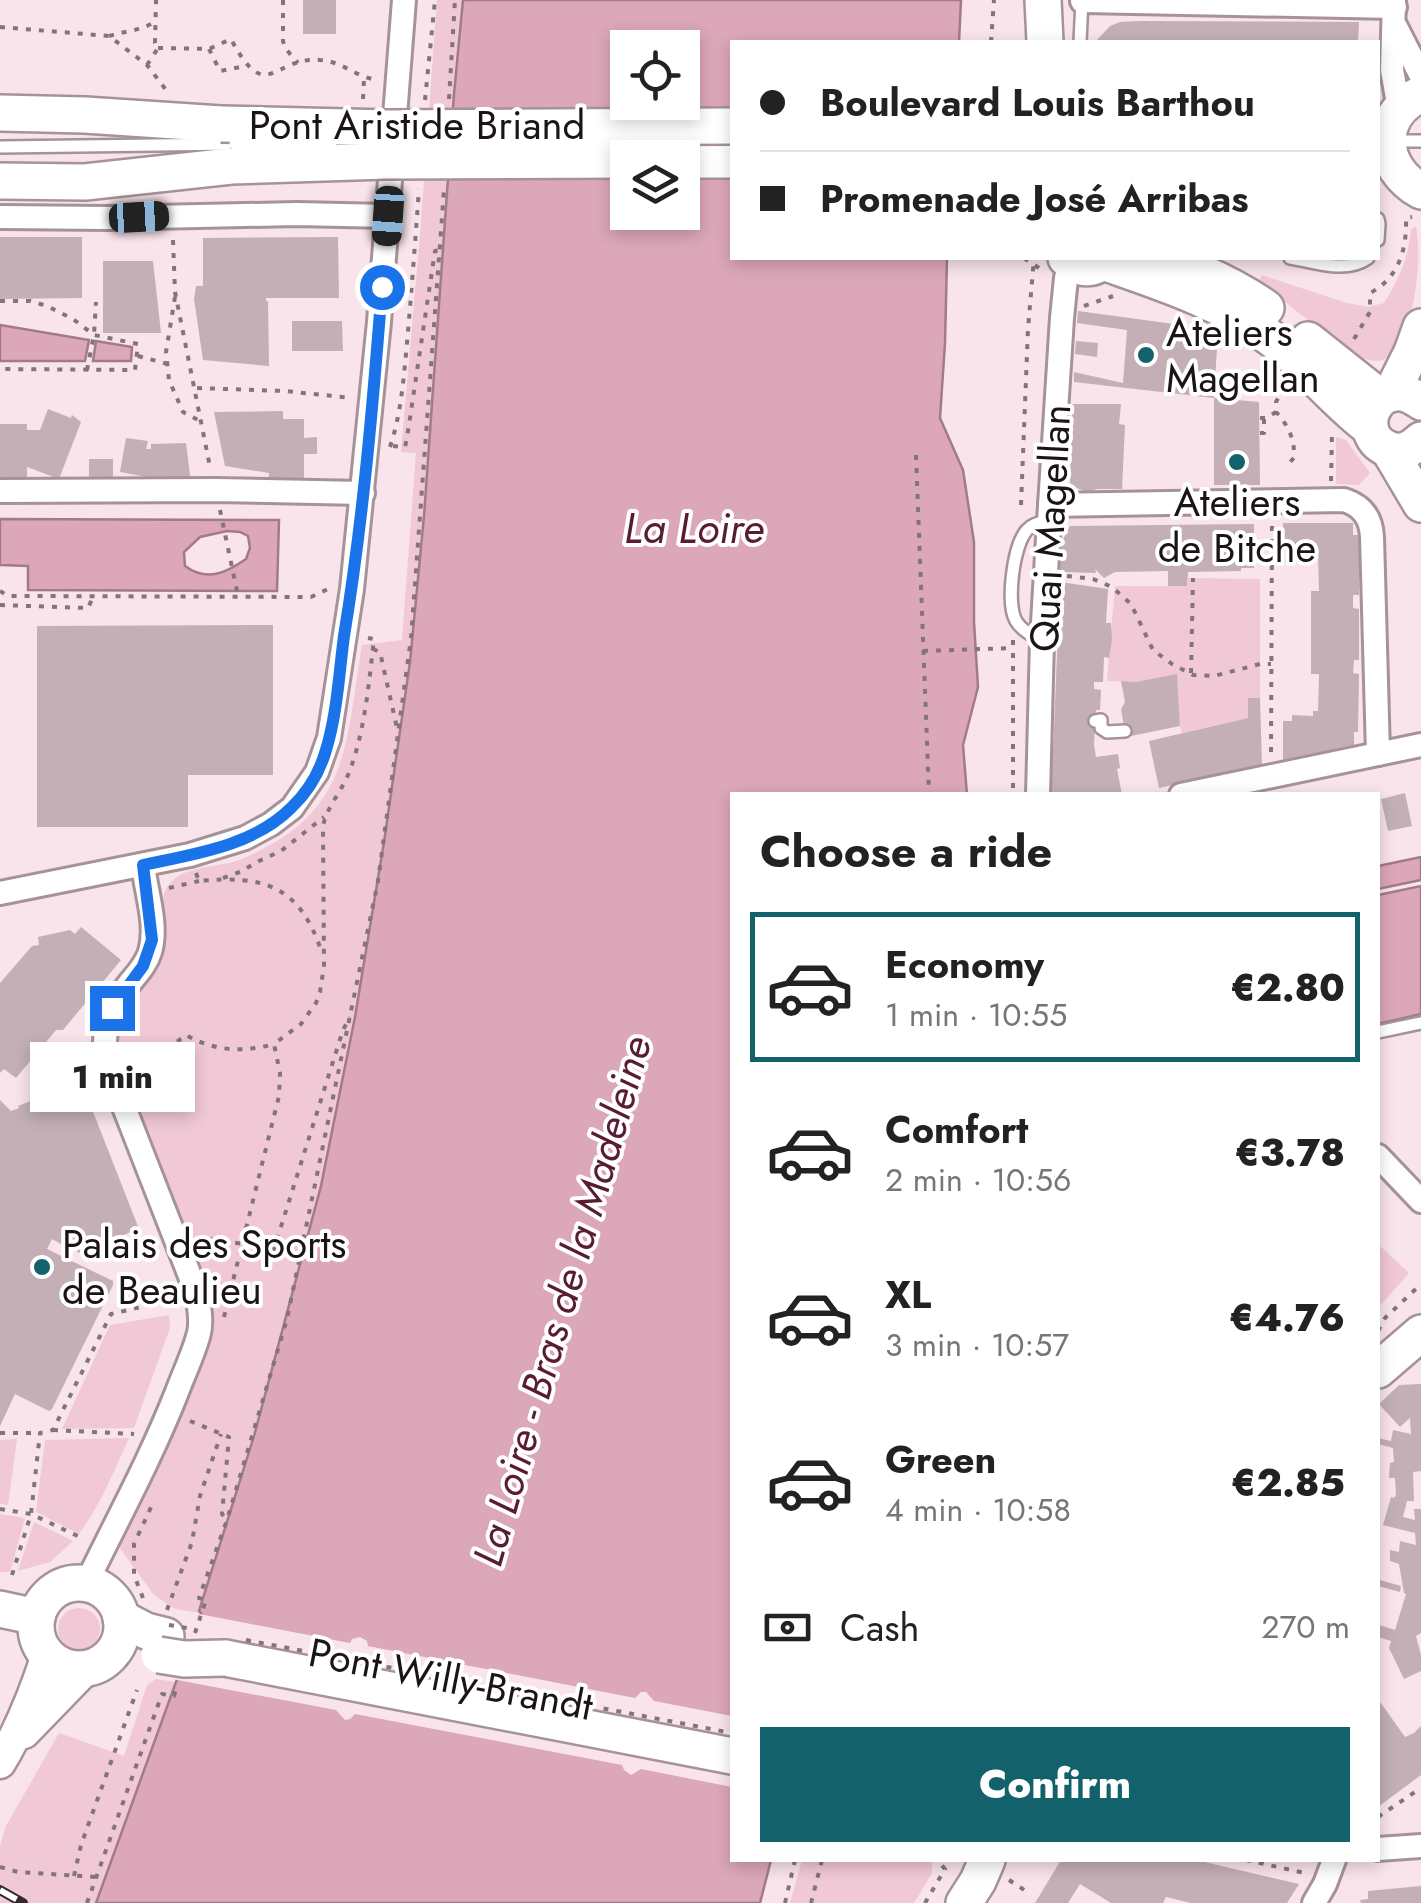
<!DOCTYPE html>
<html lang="en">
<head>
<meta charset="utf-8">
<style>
	:root { --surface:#fff; --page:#f6f6f6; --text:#222; --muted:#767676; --line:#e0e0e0; --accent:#13616b }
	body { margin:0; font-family:Jost,sans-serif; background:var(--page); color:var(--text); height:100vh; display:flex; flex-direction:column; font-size:38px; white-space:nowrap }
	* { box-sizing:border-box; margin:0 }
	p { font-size:32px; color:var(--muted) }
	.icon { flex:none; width:55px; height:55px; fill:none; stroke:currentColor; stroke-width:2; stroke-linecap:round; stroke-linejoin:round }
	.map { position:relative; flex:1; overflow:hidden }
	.sheet { position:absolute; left:730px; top:792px; width:650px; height:1070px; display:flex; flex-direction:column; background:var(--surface); border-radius:0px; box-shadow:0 5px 15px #0003 }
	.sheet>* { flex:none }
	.guide { position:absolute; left:730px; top:40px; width:650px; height:220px; border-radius:0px; box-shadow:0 5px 15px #0003; display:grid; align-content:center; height:220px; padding:0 30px; background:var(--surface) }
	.tools { position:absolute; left:610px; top:30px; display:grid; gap:20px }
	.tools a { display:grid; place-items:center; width:90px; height:90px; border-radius:0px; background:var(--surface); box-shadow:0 5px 15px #0003; font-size:50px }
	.end { position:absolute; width:45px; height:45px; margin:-22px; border:12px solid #1a73e8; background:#fff; box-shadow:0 0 0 5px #fff }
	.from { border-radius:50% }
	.bubble { position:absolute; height:70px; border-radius:0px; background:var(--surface); box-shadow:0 5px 15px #0003; font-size:32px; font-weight:800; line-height:70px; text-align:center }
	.car { position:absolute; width:30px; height:60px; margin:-30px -15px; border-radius:12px; box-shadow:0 0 8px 2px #0007; background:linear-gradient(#222 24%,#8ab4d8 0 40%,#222 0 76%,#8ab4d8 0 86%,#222 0) }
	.guide b { display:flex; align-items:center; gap:35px; height:95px; font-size:38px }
	.guide b+b { border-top:2px solid var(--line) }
	.guide i { width:25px; height:25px; background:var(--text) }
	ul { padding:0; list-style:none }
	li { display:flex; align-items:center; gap:30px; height:150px; margin:0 20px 15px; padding:0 10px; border:5px solid transparent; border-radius:0px }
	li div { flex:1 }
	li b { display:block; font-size:38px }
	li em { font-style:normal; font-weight:800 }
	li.active { border-color:var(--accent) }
	li>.icon { width:90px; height:90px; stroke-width:1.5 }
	h2 { padding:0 30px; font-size:45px; line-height:120px }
	.pay { display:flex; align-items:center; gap:25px; height:110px; padding:0 30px; font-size:38px }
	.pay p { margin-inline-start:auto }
	.button { display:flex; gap:20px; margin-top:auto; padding:20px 30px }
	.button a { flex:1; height:115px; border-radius:0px; background:var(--accent); color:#fff; font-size:40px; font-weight:800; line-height:115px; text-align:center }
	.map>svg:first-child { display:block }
	.green { fill:#f1c8d5 }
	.water { fill:#dca7b8; stroke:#a27b87; stroke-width:2.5; fill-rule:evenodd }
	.pier { fill:#f8e4ea }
	.building { fill:#c3afb5 }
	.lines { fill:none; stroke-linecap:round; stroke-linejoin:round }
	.lane-casing { stroke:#a59398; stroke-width:16 }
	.street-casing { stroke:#a59398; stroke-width:28 }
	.secondary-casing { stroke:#a59398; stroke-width:35 }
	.primary-casing { stroke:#a59398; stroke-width:40 }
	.path { stroke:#827579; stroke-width:4; stroke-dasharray:5 8; stroke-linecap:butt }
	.lane { stroke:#fff; stroke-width:11 }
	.street { stroke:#fff; stroke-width:22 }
	.secondary { stroke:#fff; stroke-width:30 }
	.primary { stroke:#fff; stroke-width:35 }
	.rail-casing { stroke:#31292b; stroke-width:10 }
	.rail { stroke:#fff; stroke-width:6; stroke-dasharray:19; stroke-linecap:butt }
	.lane-bridge-casing { stroke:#a59398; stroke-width:16; stroke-linecap:butt }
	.primary-bridge-casing { stroke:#a59398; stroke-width:40; stroke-linecap:butt }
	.path-bridge { stroke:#827579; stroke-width:4; stroke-dasharray:5 8; stroke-linecap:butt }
	.lane-bridge { stroke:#fff; stroke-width:11 }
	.primary-bridge { stroke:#fff; stroke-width:35 }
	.route { stroke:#1a73e8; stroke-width:12 }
	.poi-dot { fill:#13616b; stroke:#fff; stroke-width:4 }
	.labels { text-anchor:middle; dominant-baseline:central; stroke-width:8; stroke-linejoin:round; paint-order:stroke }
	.street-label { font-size:40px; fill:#1b1416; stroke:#fff }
	.poi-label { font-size:40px; fill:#1b1416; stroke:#fff; text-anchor:start }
	.water-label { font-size:42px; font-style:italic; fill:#5a1b35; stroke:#fff }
</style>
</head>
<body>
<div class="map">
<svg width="1421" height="1903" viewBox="0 0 1421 1903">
	<rect width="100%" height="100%" fill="#f8e4ea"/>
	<!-- green -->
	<g class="green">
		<path d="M437,0h26l-9,94 -33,460 -11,108 -26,180 -29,175 -34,169 -67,250 -55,175 2,2 -26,-4 -21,-14 -37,-51 91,-213 -93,-275c0,-11 -2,-28 3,-38 11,-23 35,-38 43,-63 8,-23 -8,-56 11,-74 18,-17 50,-13 72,-23 107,-46 101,-112 118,-213l40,-5 14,-187 -15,-1 19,-217z"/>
		<path d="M1416,226c5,31 1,61 -6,92 -18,73 -58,37 -96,7 -18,-15 -37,-29 -55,-44l3,-6 85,28 21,4 16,-4c16,-26 24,-44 27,-74z"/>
		<path d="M1336,437l10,3 24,33 -11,12 -23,-1z"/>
		<path d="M1188,578l72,1v119h-11l-1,20 -66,15 -2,-7 -3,-51 -41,7 -29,-1 8,-95h72z"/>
		<path d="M1378,1244l31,29 -31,35z"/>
		<path d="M169,1315l1,13 -36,100 -72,1 48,-104z"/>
		<path d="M129,1438c-15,33 -28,66 -50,96l-43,-22 9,-72z"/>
		<path d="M17,1439l-9,66 -8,-1v-64z"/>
		<path d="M0,1514l25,4 -15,54h-10z"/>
		<path d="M34,1522l39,19 -23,21 -32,9z"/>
		<circle cx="79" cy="1629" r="21"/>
		<path d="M156,1679l20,3 -80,221h-96v-57l6,-20 53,-93 65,23 23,-71z"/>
		<path d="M802,1860h127l3,4v9l-18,30h-124z"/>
	</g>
	<!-- water -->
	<g class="water">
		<path d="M463,0h498l-2,42h-227v216h215l-2,85 -5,75 23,52 11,72v80l4,65 -15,58 4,50h-235v1065h39l-11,43h-664l105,-290 -2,-2 55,-175 67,-250 34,-169 29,-175 26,-180 14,-146 30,-422zM628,48h54v54h-54zM628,158h54v54h-54z"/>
		<path d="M0,325l89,15 -4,21h-85z"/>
		<path d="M96,341l36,6 -1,14h-38z"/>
		<path d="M0,519l279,1 -2,71 -249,-1v-24l-28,-1zM227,531l13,1 8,4 2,12 -4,11c-20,14 -39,23 -61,7l-1,-14 16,-15z"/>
		<path d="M1421,857v23l-43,9v-23z"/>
		<path d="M1421,886v128l-43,10v-129z"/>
	</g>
	<!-- pier -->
	<path class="pier" d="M194,1613l156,30 2,-4 8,-2 7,4 1,5 267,52 6,-6h5l8,9 78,15v71l-91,-18 -10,6 -7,-5 -2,-5 -267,-51 -5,5 -5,1 -9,-10 -164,-31 23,-64z"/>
	<!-- building -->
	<g class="building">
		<rect x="303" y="0" width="33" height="34"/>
		<path d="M1140,21l219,1 -1,20h-263l15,-16 10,-4z"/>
		<path d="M0,237h82v61l-82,1z"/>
		<path d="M338,237l1,61h-73v3h2l1,65 -66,-6 -9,-61 2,-13h7v-48z"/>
		<path d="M103,261h50l8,72h-58z"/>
		<path d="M1078,311l140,19 -4,68 -140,-16v-10l49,11 4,-53 -50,-7z"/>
		<path d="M292,321h50l1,30h-51z"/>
		<path d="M1076,341l22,2 -1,14 -22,-3z"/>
		<path d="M1214,398l45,4 1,83h-46z"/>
		<path d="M1072,404h49l-2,20 6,1 -3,64h-25l-9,3 -18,-6z"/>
		<path d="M48,409l23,9 1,-3 9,7 -22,57 -32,-12v16l-27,1v-60h27v6h13z"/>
		<path d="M283,411v8h21v19l13,-1v17h-13v29h-36l1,-10 -44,-7 -11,-54z"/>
		<path d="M126,438l22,3 -2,8h5v-5l35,-1 5,40h-39v-5l-32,-6z"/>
		<rect x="89" y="459" width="24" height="27"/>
		<path d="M1283,523h70v12h6v60h-6v13l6,1v51h-5l-1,13 6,1 -1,58h-4v13l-71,15v-39h9v-6l21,1v-5h5l1,-37h-8v-83h8l-1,-36h-11v8h-24z"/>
		<path d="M1254,524v44h-13v3l-53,1 -1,14h-19v-15l-53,1 -11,6 -9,-9 1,4 -37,-1 3,-31 8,-15z"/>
		<path d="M1060,582l48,7 -2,34h5l1,17 -3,18 -5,-1 -1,25h-9v7l7,1 -1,20h-4l-2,34 2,13 22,-3 2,14 -3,1 5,26h-68l-5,-8 -2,-9 6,-26z"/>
		<path d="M273,625v150h-85v52h-151v-201z"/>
		<path d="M1177,674l3,52 -54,11 -5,-28 4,-7 -4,-21 15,1z"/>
		<path d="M1248,698h12l2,67 -103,23 -10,-47 99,-23z"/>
		<path d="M1405,793l7,33 -24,5 -7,-32z"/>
		<path d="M81,927l40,33 -58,70h-7l-40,48 -12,-9 -4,4v-90l32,-37 7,-1 -1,-8 32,-7 5,4z"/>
		<path d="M81,1081l58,148 -61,24 -3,-8 -7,3 -16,-9 -5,10 66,32v4l-61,124 -3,2 -34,-17 -15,32v-326l11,11 8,-3 -1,-2z"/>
		<path d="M1421,1384v87l-8,1 1,29h-7l-4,16 12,3 -1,-11h7v124l-5,3 5,19v16l-17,8 -15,-31 2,-7 -13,-4v-6l1,-6 16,5 11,-36 -2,-1 -5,-29 -9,-3v-11l9,2 1,-11 16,4 -1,-12 -32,-8 8,-28 3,1 2,-3 -1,-17h-6l1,-15 4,-1 -1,-14 -15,-4v-6l13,3 2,-11 18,4 -1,-16 -10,9 -21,-23 20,-19z"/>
		<path d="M1380,1580l21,6 -1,6 -22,-6z"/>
		<path d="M1378,1699l27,38 9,-4 7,-7v49l-43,32z"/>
		<path d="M1061,1860h135l103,24 -12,19h-96l-25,-6 -3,6h-52l-31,-19 -12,19h-33z"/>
		<path d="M1421,1886v17h-60l-1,-3 8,-1v-8z"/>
	</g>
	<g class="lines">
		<defs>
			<g id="lane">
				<path d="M1080,42l2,-42"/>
				<path d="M1390,141h31"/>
				<path d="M0,147l235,-3"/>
				<path d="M1378,219l1,5 -1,16"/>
				<path d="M1290,258c25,4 56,16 78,0"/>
				<path d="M1042,640c-10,-4 -20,-9 -26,-19 -10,-17 -3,-76 11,-91 6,-7 13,-7 22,-9"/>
				<path d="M1095,721l6,-1v8l6,4 18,-1"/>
				<path d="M1378,1032l43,-9"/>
			</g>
			<g id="street">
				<path d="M1394,0l-2,70 7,39"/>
				<path d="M1082,1l313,6"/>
				<path d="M1396,27l25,49"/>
				<path d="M0,217l107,1 190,-4 90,2"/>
				<path d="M0,491l216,-1 147,3"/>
				<path d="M1050,505l294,-5c19,6 27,18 28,37l6,217"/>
				<path d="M1038,795l4,-155 7,-119 13,-203 4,-40 4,-16"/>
				<path d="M1181,795l240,-50"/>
				<path d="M0,893l190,-38 55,-17 26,-14 21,-16 25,-36 12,-34 23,-149 27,-267 25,-322"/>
				<path d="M1378,1156l43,45"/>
				<path d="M86,1584c31,-64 65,-126 91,-192 7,-19 17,-39 22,-59 3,-13 0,-26 -2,-39l-89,-228c-8,-32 0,-56 20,-81 9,-11 18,-20 22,-33 8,-27 -4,-60 -7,-87"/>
				<path d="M1378,1849l43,-3"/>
				<path d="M1314,1903l11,-19 9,-24"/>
			</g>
			<g id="secondary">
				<path d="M24,1733l62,-64"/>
				<path d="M0,1763c20,-33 35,-71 47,-108"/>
			</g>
			<g id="primary">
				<path d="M1043,0l2,42"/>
				<path d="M1421,94c-46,21 -42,74 0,97"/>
				<path d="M0,113l85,2 136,9"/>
				<path d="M682,160h50"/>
				<path d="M0,181l85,1 146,-16"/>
				<path d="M1066,258c13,13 28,13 41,0"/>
				<path d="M1165,258c36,13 70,28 101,50"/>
				<path d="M1103,262c57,20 120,40 169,77 36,27 63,63 98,89"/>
				<path d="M1308,340l73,58"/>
				<path d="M1391,394l21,-42 9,-25"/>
				<path d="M1421,402c-44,-34 -73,35 -30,48 12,4 21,-2 30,-10"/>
				<path d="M1389,450l32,54"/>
				<path d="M1378,1370l43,-37"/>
				<circle cx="79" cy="1626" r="43"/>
				<path d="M0,1609l37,8"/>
				<path d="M121,1618l25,13 20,5"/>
				<path d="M225,1658l507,98"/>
				<path d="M964,1903l14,-22 9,-21"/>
			</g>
		</defs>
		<!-- lane casing -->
		<use href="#lane" class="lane-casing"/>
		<!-- street casing -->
		<use href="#street" class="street-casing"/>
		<!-- secondary casing -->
		<use href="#secondary" class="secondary-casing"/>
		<!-- primary casing -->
		<use href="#primary" class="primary-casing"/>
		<!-- path -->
		<g class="path">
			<path d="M283,0v41l2,7 13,15"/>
			<path d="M0,27l109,9 38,29 23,30"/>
			<path d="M109,36c16,-5 30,-5 46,-14"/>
			<path d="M991,42l3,-42"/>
			<path d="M158,48l51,1 22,-10c36,68 42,17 89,21 22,1 37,18 58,20"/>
			<path d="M209,49l11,22 26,-5"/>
			<path d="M147,65l11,-17 -3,-5 1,-43"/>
			<path d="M363,99l1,-20"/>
			<path d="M449,99l6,-99"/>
			<path d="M425,100l10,-100"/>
			<path d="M173,240l2,52 35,175"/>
			<path d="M1024,258l15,10"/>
			<path d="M175,297l-9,55 3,28 14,32 19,10"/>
			<path d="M0,301h30l17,5 26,13 21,16 44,9 -3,26 -135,-1"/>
			<path d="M1084,306l29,-10"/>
			<path d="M1354,339l16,-27v-19c29,-15 37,-44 36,-75l6,-1"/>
			<path d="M138,356l30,8"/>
			<path d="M87,370l7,-35 2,-33"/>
			<path d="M1284,387l-8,15v10c12,13 19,27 18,46l-5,5"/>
			<path d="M197,388l88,3 67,7"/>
			<path d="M1260,418h7l9,-6"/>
			<path d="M1260,433h4v-15"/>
			<path d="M393,446l12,1 2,-9 28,-187 5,-1"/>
			<path d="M390,447c10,-30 13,-61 16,-93 5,-55 9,-110 13,-165"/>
			<path d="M916,455l13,340"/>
			<path d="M1331,481l1,-50"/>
			<path d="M1021,505l7,-176 6,-71"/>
			<path d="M220,510l18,86"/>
			<path d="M1067,576l26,3 19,8 19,17 22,46 19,14 21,11 21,1 46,-12h11"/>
			<path d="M0,591l8,5h12l291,1 21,-10"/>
			<path d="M0,605l88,3 5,-11"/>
			<path d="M1013,640v155"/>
			<path d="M373,649l7,3 17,76"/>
			<path d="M923,651l90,-3"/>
			<path d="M1191,673l2,-95"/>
			<path d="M1271,752l1,-230"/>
			<path d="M196,873l3,8c64,-6 100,4 122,69"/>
			<path d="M223,878l17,-6 19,-11 22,-10 43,-34"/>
			<path d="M169,888l30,-7"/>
			<path d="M131,1064l28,-9 27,-20c28,16 57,18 88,9"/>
			<path d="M203,1250l6,-11 34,5 30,8 70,-222 7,-13"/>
			<path d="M224,1317l55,-221 1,-23 -6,-29 27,-20 15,-21 4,-11 4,-26 -1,-140c4,-20 20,-36 27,-56 15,-40 19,-88 24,-131l-6,-1"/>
			<path d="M1378,1331l7,-13 36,-34"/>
			<path d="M190,1421l39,16 -7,77 4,5"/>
			<path d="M53,1430l81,4"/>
			<path d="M0,1433h40"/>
			<path d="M0,1509l31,5 53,25"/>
			<path d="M12,1575l19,-61 9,-81 13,-3 58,-116 64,-15"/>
			<path d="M143,1598l-9,-23v-31l19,-41"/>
			<path d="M167,1610l25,-68 8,-46 21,-62"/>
			<path d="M195,1633l11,-33 -7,-2 28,-78 60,-201 91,-438 33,-243 33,-448h4"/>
			<path d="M112,1654l21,14"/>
			<path d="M1378,1817l43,-29"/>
			<path d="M1246,1860l59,13"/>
			<path d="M0,1867l18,5 79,5"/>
			<path d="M74,1876l7,-31 56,-155"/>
			<path d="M1009,1880l20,13"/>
			<path d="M87,1903l75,-209 12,2 3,-11"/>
			<path d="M785,1903l10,-43"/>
			<path d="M811,1903l11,-43"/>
			<path d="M925,1903l20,-34 -8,-9"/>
		</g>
		<!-- lane -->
		<use href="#lane" class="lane"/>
		<!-- street -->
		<use href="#street" class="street"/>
		<!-- secondary -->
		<use href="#secondary" class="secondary"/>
		<!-- primary -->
		<use href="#primary" class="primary"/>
		<defs>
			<path id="rail" d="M0,1890l23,13"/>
		</defs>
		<!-- rail casing -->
		<use href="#rail" class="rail-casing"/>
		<!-- rail -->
		<use href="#rail" class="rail"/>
		<defs>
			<path id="lane-bridge" d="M235,144h96"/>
			<g id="primary-bridge">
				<path d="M221,124l167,4 344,-2"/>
				<path d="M231,166l155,-5 242,-1"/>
				<path d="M159,1655l25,4 41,-1"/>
			</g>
		</defs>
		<!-- lane-bridge casing -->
		<use href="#lane-bridge" class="lane-bridge-casing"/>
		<!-- primary-bridge casing -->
		<use href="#primary-bridge" class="primary-bridge-casing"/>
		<!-- path-bridge -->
		<g class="path-bridge">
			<path d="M169,1625l24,4"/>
			<path d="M246,1640l486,93"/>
		</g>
		<!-- lane-bridge -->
		<use href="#lane-bridge" class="lane-bridge"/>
		<!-- primary-bridge -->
		<use href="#primary-bridge" class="primary-bridge"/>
	</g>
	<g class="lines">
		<!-- route -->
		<path class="route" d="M112,1008l31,-42 9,-26 -9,-75c51,-11 110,-19 148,-57 17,-16 29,-37 35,-58 11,-36 13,-76 18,-114 19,-115 29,-233 38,-349"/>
	</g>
	<!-- markers -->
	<g class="poi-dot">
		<circle cx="1146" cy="355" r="10"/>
		<circle cx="1237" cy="462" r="10"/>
		<circle cx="42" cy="1267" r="10"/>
	</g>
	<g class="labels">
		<!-- street labels -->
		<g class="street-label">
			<text x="417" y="125">Pont Aristide Briand</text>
			<text transform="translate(1050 528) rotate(-87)">Quai Magellan</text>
			<text transform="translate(451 1679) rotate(11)">Pont Willy-Brandt</text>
		</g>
		<!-- poi labels -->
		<g class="poi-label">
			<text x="1166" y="332">Ateliers<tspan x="1166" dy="46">Magellan</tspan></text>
			<text x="1237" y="502" text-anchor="middle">Ateliers<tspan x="1237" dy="46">de Bitche</tspan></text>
			<text x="62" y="1244">Palais des Sports<tspan x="62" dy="46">de Beaulieu</tspan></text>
		</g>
		<!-- water labels -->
		<g class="water-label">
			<text x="694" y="528">La Loire</text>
			<text transform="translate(562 1301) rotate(-74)">La Loire - Bras de la Madeleine</text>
		</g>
	</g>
</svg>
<div class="tools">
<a><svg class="icon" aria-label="locate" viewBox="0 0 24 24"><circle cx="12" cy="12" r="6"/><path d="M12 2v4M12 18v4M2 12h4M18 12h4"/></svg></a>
<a><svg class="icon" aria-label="layers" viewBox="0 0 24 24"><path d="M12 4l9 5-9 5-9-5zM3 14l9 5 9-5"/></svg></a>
</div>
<i class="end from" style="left:382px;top:287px"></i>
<i class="end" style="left:112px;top:1008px"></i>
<div class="bubble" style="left:30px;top:1042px;width:165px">1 min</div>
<i class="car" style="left:388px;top:216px;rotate:184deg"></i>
<i class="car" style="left:139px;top:217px;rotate:87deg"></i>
<div class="guide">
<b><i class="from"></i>Boulevard Louis Barthou</b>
<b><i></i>Promenade José Arribas</b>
</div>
<section class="sheet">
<h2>Choose a ride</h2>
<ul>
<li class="active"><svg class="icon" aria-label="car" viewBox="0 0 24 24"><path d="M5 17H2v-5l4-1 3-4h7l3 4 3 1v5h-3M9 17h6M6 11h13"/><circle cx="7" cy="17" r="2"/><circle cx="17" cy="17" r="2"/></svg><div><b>Economy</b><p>1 min · 10:55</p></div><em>€2.80</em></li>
<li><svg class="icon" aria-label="car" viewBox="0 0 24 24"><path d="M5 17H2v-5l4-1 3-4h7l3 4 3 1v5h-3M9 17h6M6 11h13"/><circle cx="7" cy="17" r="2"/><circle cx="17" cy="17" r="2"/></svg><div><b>Comfort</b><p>2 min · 10:56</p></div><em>€3.78</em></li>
<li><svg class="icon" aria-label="car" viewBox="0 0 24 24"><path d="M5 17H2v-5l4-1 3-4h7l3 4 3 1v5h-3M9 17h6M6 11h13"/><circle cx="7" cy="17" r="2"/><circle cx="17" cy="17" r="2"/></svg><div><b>XL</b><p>3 min · 10:57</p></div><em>€4.76</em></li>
<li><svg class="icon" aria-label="car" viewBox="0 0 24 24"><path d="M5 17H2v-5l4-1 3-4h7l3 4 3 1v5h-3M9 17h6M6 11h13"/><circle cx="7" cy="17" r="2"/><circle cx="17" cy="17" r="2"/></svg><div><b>Green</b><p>4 min · 10:58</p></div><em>€2.85</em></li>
</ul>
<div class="pay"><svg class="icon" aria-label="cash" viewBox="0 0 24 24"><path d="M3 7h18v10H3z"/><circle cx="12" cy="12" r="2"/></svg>Cash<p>270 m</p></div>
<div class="button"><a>Confirm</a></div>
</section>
</div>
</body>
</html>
